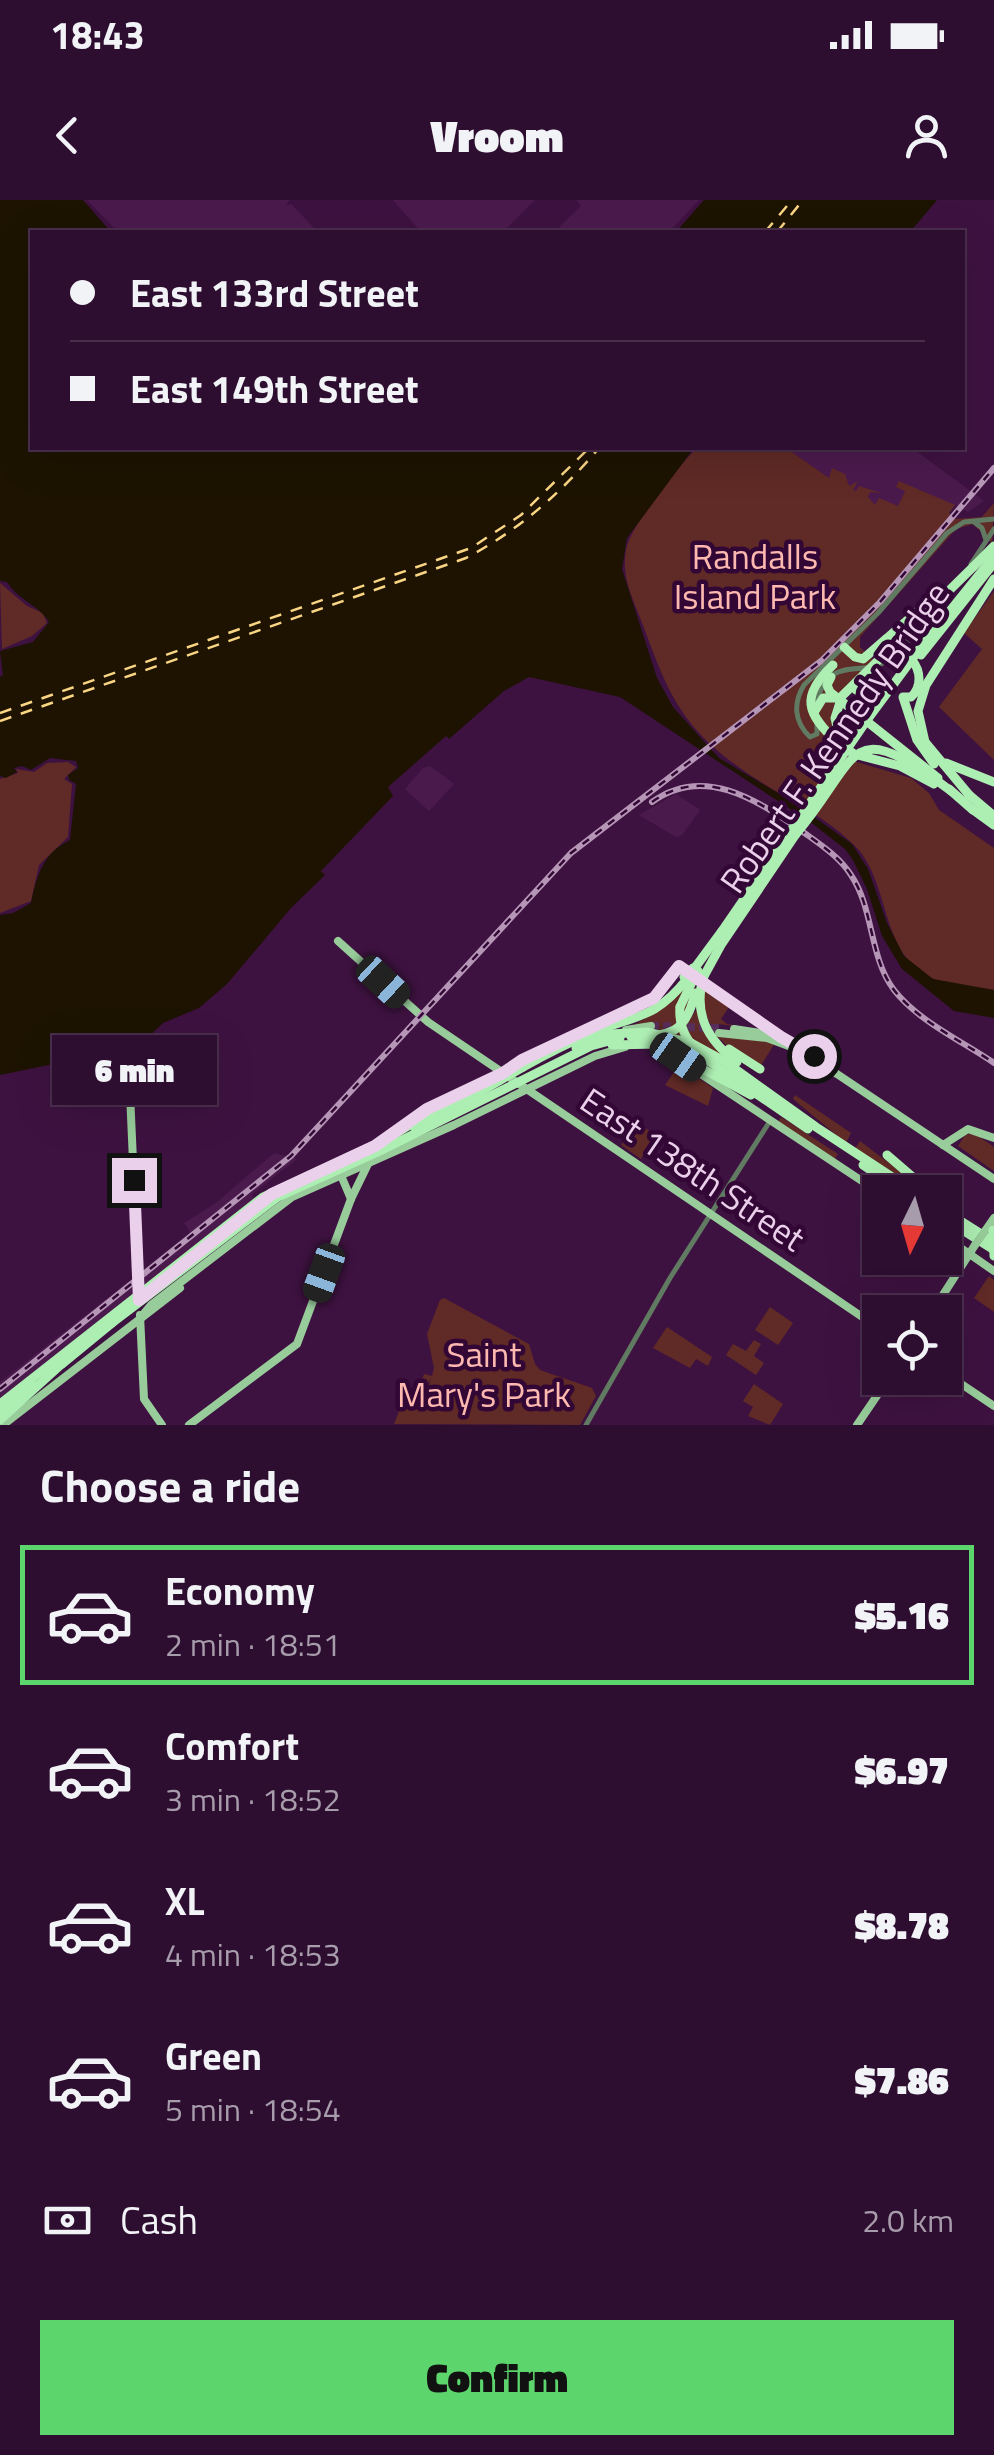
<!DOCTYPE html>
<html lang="en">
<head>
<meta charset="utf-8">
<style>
	:root { --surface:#2e0e30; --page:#361738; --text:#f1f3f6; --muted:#a79cab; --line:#492e4c; --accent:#5cd56d }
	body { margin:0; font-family:"Titillium Web",sans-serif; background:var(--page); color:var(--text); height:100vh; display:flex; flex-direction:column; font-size:38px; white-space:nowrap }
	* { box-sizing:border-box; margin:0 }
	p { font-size:32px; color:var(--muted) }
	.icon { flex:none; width:55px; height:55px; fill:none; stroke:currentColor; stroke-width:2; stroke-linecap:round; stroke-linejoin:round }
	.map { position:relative; height:1225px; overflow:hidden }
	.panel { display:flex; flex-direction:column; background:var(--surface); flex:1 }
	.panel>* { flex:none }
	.banner { position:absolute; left:30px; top:30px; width:935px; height:220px; border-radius:0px; box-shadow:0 10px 40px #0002,0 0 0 2px var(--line); display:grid; align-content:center; height:220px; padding:0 40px; background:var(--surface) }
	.needle { width:65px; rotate:185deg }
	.buttons { position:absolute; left:862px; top:975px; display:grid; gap:20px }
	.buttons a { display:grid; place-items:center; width:100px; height:100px; border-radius:0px; background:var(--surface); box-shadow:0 10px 40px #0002,0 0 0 2px var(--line); font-size:50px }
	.end { position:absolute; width:45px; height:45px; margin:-22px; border:12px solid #ebd0eb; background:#111; box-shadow:0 0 0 5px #111 }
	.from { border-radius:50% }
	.bubble { position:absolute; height:70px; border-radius:0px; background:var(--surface); box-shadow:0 10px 40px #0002,0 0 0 2px var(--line); font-size:32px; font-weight:800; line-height:70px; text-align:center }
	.car { position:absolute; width:30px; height:60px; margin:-30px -15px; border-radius:12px; box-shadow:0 0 8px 2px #0007; background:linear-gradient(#222 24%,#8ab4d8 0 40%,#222 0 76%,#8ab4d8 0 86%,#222 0) }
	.banner b { display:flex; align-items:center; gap:35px; height:95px; font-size:38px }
	.banner b+b { border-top:2px solid var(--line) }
	.banner i { width:25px; height:25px; background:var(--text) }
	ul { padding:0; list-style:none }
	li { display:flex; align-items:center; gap:30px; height:140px; margin:0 20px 15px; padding:0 20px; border:5px solid transparent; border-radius:0px }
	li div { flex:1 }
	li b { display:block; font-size:38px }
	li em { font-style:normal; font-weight:800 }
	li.active { border-color:var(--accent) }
	li>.icon { width:90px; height:90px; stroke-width:1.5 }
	h2 { padding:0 40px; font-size:45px; line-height:120px }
	.pay { display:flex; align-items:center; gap:25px; height:110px; padding:0 40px; font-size:38px }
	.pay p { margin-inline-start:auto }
	.cta { display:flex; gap:20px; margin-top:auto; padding:20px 40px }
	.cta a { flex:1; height:115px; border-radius:0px; background:var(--accent); color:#111; font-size:40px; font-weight:800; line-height:115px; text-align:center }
	.status { display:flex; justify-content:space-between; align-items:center; height:70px; padding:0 50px; background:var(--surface); direction:ltr }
	.status svg { height:28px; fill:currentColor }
	header { display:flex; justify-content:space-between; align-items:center; height:130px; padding:0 40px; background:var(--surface); font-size:45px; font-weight:800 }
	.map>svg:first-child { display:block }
	.built { fill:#4b1a4d }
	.green { fill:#602a26 }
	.water { fill:#1d1300 }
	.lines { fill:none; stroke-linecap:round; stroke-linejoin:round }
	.ferry { stroke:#f9d584; stroke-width:2.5; stroke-dasharray:12 10; stroke-linecap:butt }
	.major-tunnel { stroke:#582e5a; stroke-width:8; stroke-dasharray:8 4; stroke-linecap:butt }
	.minor { stroke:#617a62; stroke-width:5 }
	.major { stroke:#98cd9b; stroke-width:8 }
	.highway { stroke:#adeeb2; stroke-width:9 }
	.rail-casing { stroke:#b696b7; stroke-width:6 }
	.rail { stroke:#330735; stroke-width:2.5; stroke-dasharray:8; stroke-linecap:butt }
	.major-bridge { stroke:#98cd9b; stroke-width:8 }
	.highway-bridge { stroke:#adeeb2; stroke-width:9 }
	.route { stroke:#ebd0eb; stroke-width:12 }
	.labels { text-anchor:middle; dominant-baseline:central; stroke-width:9; stroke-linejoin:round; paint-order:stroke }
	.park-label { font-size:35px; fill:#fdb8b0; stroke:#330735 }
	.street-label { font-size:35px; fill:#ebd0eb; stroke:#330735 }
</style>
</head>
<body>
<div class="status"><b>18:43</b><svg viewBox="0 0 49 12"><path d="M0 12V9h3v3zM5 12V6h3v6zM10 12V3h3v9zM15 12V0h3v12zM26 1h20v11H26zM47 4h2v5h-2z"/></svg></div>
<header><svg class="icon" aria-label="back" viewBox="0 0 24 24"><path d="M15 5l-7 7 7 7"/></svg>Vroom<svg class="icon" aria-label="person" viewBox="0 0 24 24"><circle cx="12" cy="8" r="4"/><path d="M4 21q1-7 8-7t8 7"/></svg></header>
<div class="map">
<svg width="994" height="1225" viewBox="0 0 994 1225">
	<rect width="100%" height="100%" fill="#3e1240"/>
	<!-- built -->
	<g class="built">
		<path d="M87,0h203l-5,6 6,-2 27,28h-200z"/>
		<path d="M393,0h142l-32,32h-82z"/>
		<path d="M577,0h122l-30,32h-115l27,-26z"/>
		<path d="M786,248h126l72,53 -16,11 -12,-7 -7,8 -64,5z"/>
		<path d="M430,566l24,18 -25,27 -24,-22 18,-21z"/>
		<path d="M676,594l24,16 -18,25 -6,2 -37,-22z"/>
		<path d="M274,953l23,6 -45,35 3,5 -255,200v-17l187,-146 3,-4 -6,-9 32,-20z"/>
	</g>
	<!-- green -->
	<g class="green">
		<path d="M697,248h89l43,30 3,-10 13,6 4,12 9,-5 -5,9 3,1 3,-5 22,7 -11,-1 -2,5 7,8 4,-7 19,8 7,-15 -9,-4 3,-6 56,24 -6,8 6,6 27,-2 12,-14 -2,40 -19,-19 -17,5 -96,108v10l13,13c-34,34 -61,54 -23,100l61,18 18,15 10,17 55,38v142c-18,-3 -43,-4 -60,-11 -56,-24 -42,-97 -80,-134 -33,-33 -77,-50 -114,-77 -62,-44 -74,-81 -99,-148 -10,-26 -21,-46 -14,-74 6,-23 52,-81 70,-98z"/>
		<path d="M0,383l27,23 16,7 4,10 -15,13 -30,13z"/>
		<path d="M994,391v169l-55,-53 43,-58 -18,-16z"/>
		<path d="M68,562l8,5 -12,12 8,5 -4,53 -29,28 -8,36 -31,12v-134l18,-6 -2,-4 18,3 13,-9z"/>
		<path d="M696,783c-7,26 -13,41 -39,52l-25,-9 30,-17 24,-23 -10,22z"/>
		<path d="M704,785l27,19 -10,15 6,5 20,4 -29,-4 -2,10 -13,-24z"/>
		<path d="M698,807l16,39 68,60 -78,-51 -6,10 -31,-18 7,-11 14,-13z"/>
		<path d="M716,835l59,8 -15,24 -33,-21z"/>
		<path d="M679,865l34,23 -5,18 -43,-21z"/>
		<path d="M795,895l56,38 -5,10 -53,-44z"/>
		<path d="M781,917l57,37 -3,5 -57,-37z"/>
		<path d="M637,922l17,12 -13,25 -20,-14z"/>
		<path d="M974,933l20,14v24l-36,-25 7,-11z"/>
		<path d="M860,941l67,51h-5l-67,-43z"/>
		<path d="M989,1076l5,4v32l-20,-14z"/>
		<path d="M444,1098l85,46 6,20 5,6 52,18 4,8 -16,29 -186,-1 9,-23 20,7 8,-30 -5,9 -6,-2 4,-11 8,2 2,-8 -7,-34 13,-34z"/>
		<path d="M770,1107l23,16 -15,22 -23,-15z"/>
		<path d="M667,1127l45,30 -4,9 -12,-7 -6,9 -37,-20z"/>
		<path d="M754,1140l7,4 -7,12 10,7 -8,12 -30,-20 7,-11 13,7z"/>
		<path d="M754,1184l29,20 -13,21 -22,-9 5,-9 -10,-6z"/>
	</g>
	<!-- water -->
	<g class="water">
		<path d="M0,0h83l28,32h-79v216h662l-67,90 -5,31 35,109 16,29 46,51 74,44 59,42 16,25 19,54 17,33 29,23 61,11v28l-40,-7 -52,-42 -20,-33 -15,-47 -14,-29 -8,-11 -32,-25 -193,-127 -91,-20 -25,14 -55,48 -3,-3 -58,51 5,9 -72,75 4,4 -34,33 -64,76 -28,24 -36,15 -37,35h-43l-83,17v-160l13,-2 18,-10c6,-28 12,-50 39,-63l6,-56 -7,-4 -1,-5 10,-7 -2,-7 -26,-3 -19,12 -9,-4 -8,2 3,4 -11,6 -6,-2v-99l3,-2 -3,-24 33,-9 16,-20c-9,-16 -30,-21 -42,-40l-7,-1z"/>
		<path d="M704,0h233l-27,32h-234z"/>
	</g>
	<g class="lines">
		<!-- ferry -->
		<g class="ferry">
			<path d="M765,32l27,-32"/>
			<path d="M777,32l26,-32"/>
			<path d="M0,513l471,-165 50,-33 68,-67"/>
			<path d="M0,521l466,-163c53,-28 94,-64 133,-110"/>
		</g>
		<!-- major-tunnel -->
		<path class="major-tunnel" d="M651,826l68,2"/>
		<!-- minor -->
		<g class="minor">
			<path d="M974,322l8,6 4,12"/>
			<path d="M971,364l23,-35"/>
			<path d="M816,504c13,-51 44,-26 71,-43 16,-9 27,-28 39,-42"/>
			<path d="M817,525v9l-7,3c-16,-15 -17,-34 -6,-52l74,-72 69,-80 17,-11 30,-3"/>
			<path d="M703,782l77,54"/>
			<path d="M584,831l74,-36 21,-29 11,7"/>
			<path d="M586,1225l84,-147 100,-157"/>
		</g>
		<!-- major -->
		<g class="major">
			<path d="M338,741l90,81 452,307"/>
			<path d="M734,829l45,7"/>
			<path d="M626,830l25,-4"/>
			<path d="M719,833l48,5 27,10 43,26 157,105"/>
			<path d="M672,855l208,138"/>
			<path d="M129,871l8,180"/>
			<path d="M411,920c27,-21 61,-29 90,-46 27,-15 54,-30 83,-43"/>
			<path d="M943,945l25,-16 26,9"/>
			<path d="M340,973l11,26"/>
			<path d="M985,1031l9,-13"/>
			<path d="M945,1037l49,34"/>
			<path d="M932,1112l43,-67"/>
			<path d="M140,1115l4,84 18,26"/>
			<path d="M140,1118l11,-13 141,-108 162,-72 141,-69 30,-9"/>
			<path d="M945,1173l49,33"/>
			<path d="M3,1225l177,-137"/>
			<path d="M189,1225l108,-81 54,-145 18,-37"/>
			<path d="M857,1225l32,-47"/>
		</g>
		<!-- highway -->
		<g class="highway">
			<path d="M973,367l21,-21"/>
			<path d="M844,447l11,10 8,2 23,-20"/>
			<path d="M921,447l73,-91"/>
			<path d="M901,457l11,3c9,11 10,27 -1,37h-8l14,43 17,24"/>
			<path d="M831,477l-4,8 3,7 108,86"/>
			<path d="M856,490l25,-6"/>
			<path d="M815,511l8,-13h12"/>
			<path d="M837,542l17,12 46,12 34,18"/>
			<path d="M946,563l48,19"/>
			<path d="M949,589l24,21"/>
			<path d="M968,594l26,22"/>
			<path d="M970,596l-45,-54 -7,-31 8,-26 68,-106"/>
			<path d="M972,609l22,16"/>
			<path d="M694,769l28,-38"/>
			<path d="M704,776l17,-31 75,-111"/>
			<path d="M701,788c-5,33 11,56 36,74"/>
			<path d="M680,807l12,-25"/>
			<path d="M631,837c39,-1 55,-3 64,-44"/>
			<path d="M691,843l33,18 92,66 99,65"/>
			<path d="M576,848l29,-13"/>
			<path d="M729,849l31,20"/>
			<path d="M707,860l101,69"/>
			<path d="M690,862l61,33"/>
			<path d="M523,867c23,-13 47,-25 71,-35 42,-17 61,-13 93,-53"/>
			<path d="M414,927l30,-14"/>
			<path d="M389,938l35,-22 54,-27"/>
			<path d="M887,955l43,37"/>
			<path d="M863,965l40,27"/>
			<path d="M945,1011l49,31"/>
			<path d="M945,1019l49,31"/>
			<path d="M62,1164l50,-41"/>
			<path d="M0,1211l33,-26"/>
		</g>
		<defs>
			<g id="rail">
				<path d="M652,602c51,-37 103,-3 147,27 19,14 39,26 52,46 23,34 18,82 43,115 24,31 68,51 100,73"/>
				<path d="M0,1189l291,-233 280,-303 250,-192 59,-59 114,-134"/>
			</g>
		</defs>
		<!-- rail casing -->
		<use href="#rail" class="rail-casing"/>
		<!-- rail -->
		<use href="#rail" class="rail"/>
		<!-- major-bridge -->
		<g class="major-bridge">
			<path d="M975,1045l10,-14"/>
			<path d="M137,1051l2,40"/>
		</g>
		<!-- highway-bridge -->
		<g class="highway-bridge">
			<path d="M886,439l53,-47"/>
			<path d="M921,455l73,-92"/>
			<path d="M833,465c-33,31 -27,48 4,77"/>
			<path d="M840,540l-5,-22 7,-22 131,-129"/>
			<path d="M796,634c66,-78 49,-122 155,-43"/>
			<path d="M722,731l145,-211 54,-73"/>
			<path d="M684,777l9,-9"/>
			<path d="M692,782l6,-11"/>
			<path d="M701,788l3,-12"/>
			<path d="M680,807c-2,23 10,39 27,53"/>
			<path d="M610,834l38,-2 43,11"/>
			<path d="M612,845l45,-1 42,18"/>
			<path d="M444,913l79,-46"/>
			<path d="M993,1030l1,26"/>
			<path d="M112,1123l166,-126 102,-46 211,-105 29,-8"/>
			<path d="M0,1204l263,-207 126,-59"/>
			<path d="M0,1220l65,-59"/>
		</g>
	</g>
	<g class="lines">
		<!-- route -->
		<path class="route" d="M134,980l5,120 133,-106 103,-48 52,-37 76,-36 19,-13 132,-62 25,-32 102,71 33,19"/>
	</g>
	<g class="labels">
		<!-- park labels -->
		<g class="park-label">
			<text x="755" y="356">Randalls<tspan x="755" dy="40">Island Park</tspan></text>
			<text x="484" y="1154">Saint<tspan x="484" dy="40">Mary's Park</tspan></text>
		</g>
		<!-- street labels -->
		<g class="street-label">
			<text transform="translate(834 537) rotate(-55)">Robert F. Kennedy Bridge</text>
			<text transform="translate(693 969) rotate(34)">East 138th Street</text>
		</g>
	</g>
</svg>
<div class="buttons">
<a><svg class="needle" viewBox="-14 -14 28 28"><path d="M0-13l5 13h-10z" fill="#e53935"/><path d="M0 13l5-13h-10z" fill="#a79cab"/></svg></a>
<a><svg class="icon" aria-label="locate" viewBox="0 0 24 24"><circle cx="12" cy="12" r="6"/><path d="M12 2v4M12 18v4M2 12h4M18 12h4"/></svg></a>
</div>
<i class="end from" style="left:814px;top:856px"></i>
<i class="end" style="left:134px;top:980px"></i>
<div class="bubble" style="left:52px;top:835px;width:165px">6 min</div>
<i class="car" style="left:383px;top:782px;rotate:133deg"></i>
<i class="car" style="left:678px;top:857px;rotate:125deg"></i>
<i class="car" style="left:324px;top:1073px;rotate:200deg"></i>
<div class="banner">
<b><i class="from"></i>East 133rd Street</b>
<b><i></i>East 149th Street</b>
</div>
</div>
<section class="panel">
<h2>Choose a ride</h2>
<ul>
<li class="active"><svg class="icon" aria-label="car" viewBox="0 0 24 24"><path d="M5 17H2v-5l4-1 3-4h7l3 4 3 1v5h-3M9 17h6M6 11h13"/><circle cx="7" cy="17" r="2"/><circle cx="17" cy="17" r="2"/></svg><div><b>Economy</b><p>2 min · 18:51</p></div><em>$5.16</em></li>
<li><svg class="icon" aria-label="car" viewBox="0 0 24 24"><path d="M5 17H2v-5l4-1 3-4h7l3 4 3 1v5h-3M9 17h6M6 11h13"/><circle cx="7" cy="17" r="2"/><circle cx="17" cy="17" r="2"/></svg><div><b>Comfort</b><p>3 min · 18:52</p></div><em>$6.97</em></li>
<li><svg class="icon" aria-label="car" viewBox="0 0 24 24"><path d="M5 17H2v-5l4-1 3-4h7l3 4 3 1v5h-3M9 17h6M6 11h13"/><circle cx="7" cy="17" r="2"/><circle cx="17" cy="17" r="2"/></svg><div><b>XL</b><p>4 min · 18:53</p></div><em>$8.78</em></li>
<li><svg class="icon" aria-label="car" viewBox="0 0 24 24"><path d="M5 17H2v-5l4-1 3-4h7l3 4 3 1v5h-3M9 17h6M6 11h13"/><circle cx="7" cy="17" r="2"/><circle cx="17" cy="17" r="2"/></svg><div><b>Green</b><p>5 min · 18:54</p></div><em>$7.86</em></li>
</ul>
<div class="pay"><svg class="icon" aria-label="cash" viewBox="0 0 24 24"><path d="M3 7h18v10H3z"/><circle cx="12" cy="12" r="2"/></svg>Cash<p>2.0 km</p></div>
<div class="cta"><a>Confirm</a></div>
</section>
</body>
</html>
